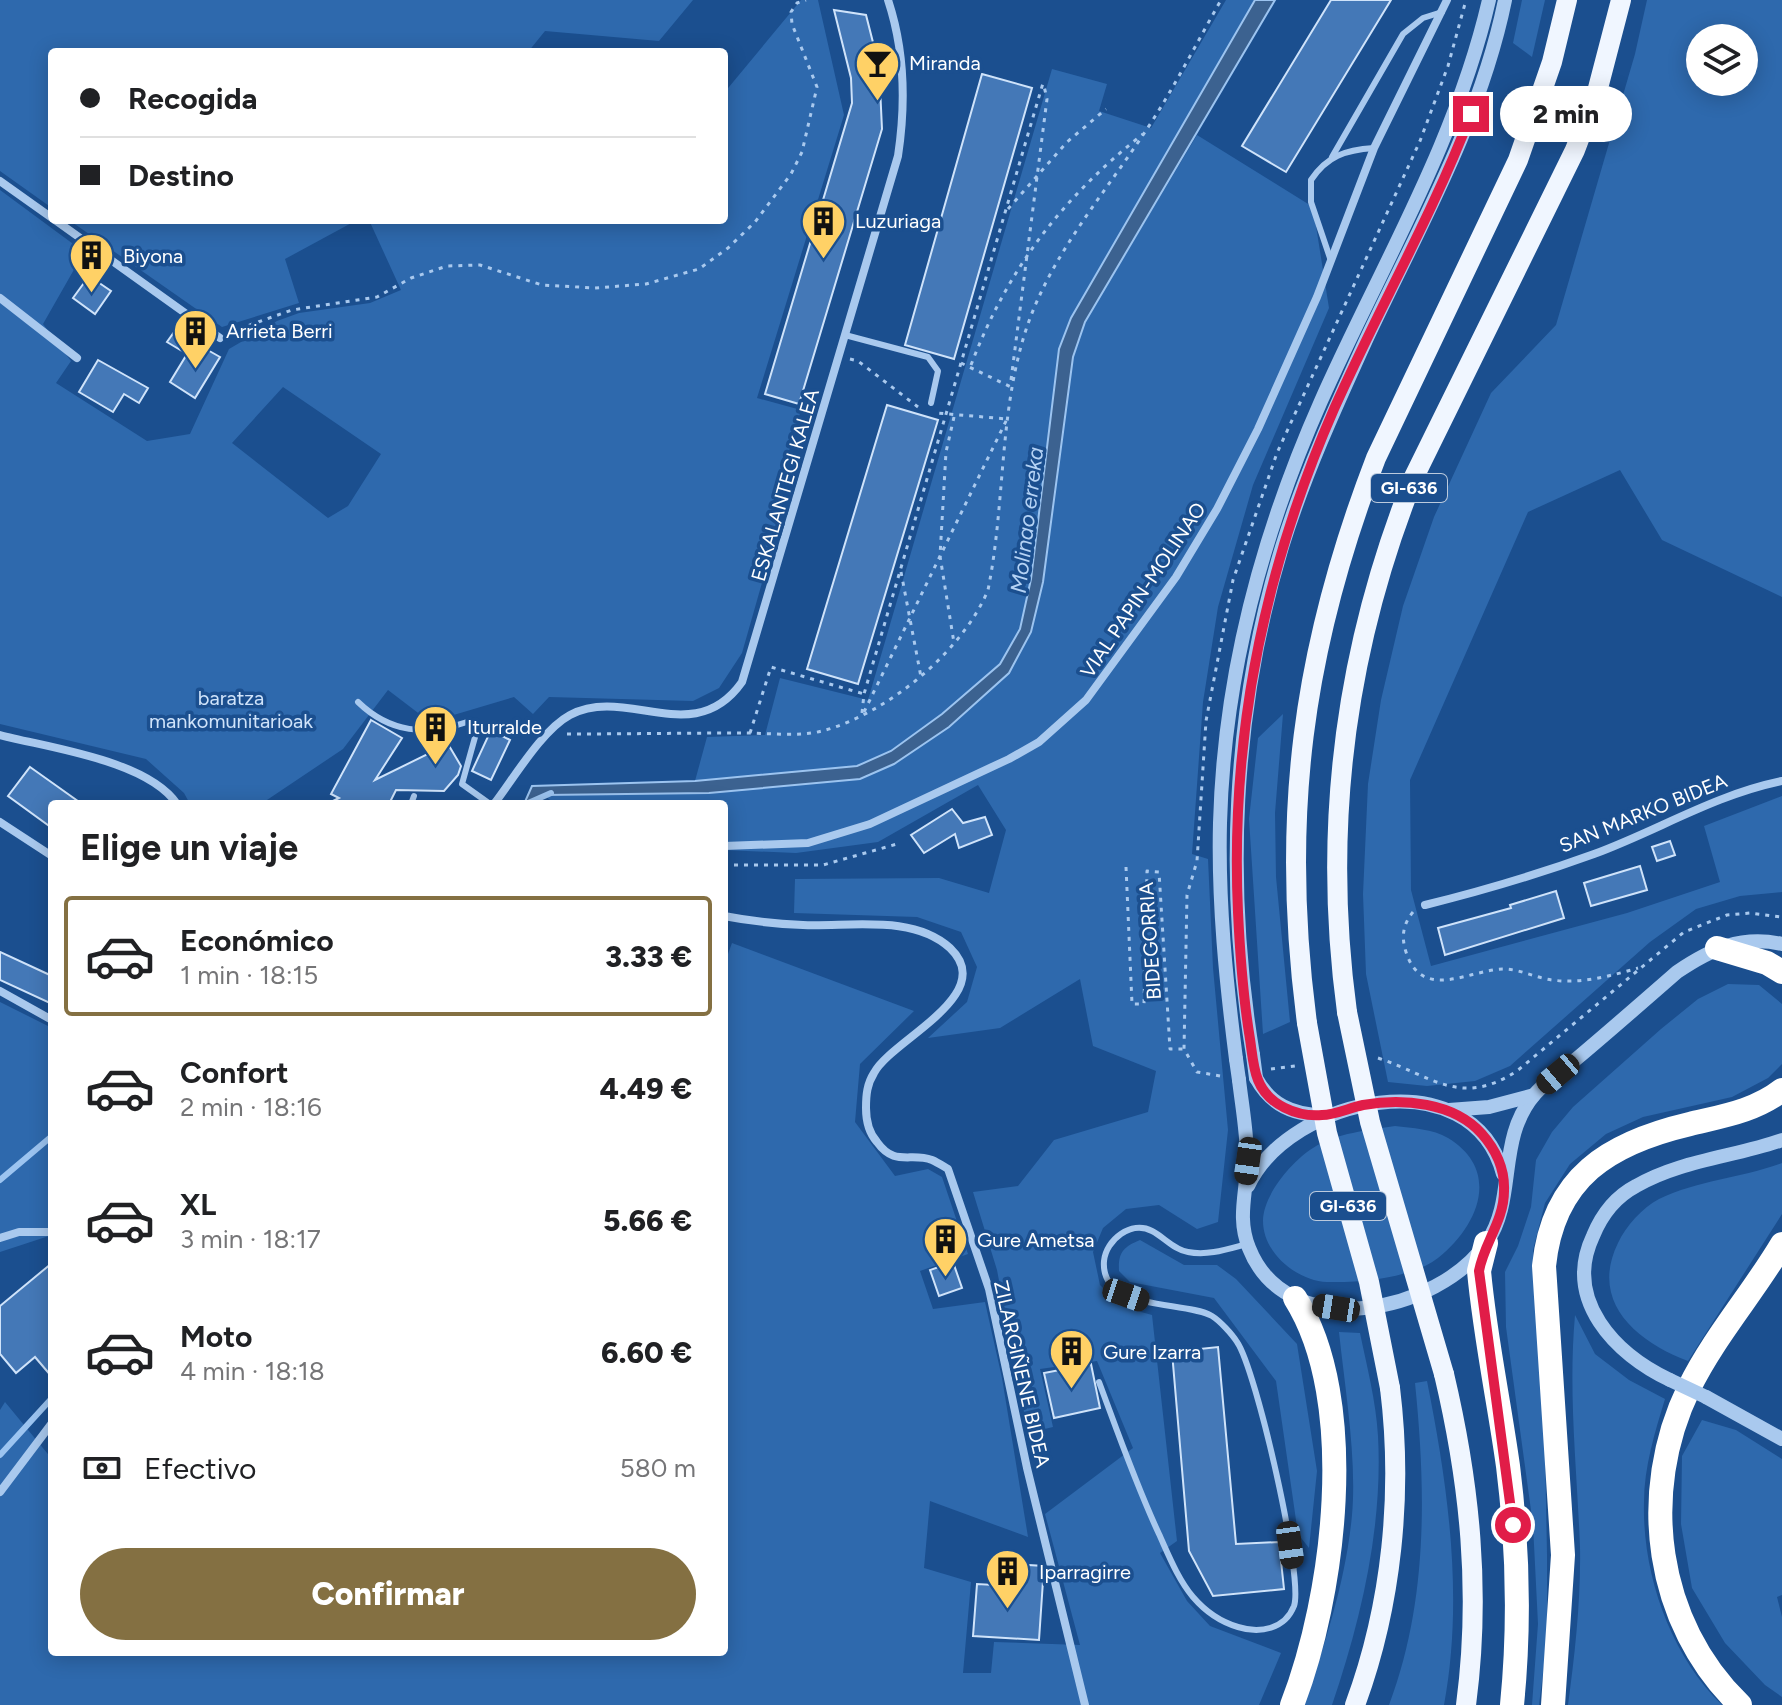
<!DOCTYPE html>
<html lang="es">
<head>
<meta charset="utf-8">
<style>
	:root { --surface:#fff; --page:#f2f2f2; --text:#202124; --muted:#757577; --line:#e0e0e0; --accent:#847042 }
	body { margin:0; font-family:Figtree,sans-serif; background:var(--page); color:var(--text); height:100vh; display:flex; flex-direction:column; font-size:30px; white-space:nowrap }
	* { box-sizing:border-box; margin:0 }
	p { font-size:26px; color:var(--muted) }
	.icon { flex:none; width:44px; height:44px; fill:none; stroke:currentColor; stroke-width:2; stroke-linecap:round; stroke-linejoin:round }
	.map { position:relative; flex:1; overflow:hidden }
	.details { position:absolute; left:48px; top:800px; width:680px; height:856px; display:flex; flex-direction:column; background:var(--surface); border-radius:8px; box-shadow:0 4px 20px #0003 }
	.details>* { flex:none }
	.guide { position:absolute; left:48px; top:48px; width:680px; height:176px; border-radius:8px; box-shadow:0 4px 20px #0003; display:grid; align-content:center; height:176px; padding:0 32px; background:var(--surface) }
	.fabs { position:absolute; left:1686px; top:24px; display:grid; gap:16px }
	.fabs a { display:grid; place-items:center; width:72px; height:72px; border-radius:50%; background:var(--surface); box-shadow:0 4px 20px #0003; font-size:40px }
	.end { position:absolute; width:36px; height:36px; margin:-18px; border:10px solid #e11d48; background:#fff; box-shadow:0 0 0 4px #fff }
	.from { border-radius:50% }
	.bubble { position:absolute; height:56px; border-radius:28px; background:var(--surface); box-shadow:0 4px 20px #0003; font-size:26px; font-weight:800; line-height:56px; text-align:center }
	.car { position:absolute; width:24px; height:48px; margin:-24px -12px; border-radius:10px; box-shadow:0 0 6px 2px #0007; background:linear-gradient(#222 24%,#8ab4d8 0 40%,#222 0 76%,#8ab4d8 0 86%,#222 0) }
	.guide b { display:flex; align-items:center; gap:28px; height:76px; font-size:30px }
	.guide b+b { border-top:2px solid var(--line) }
	.guide i { width:20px; height:20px; background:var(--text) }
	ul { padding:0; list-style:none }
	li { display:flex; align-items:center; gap:24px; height:120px; margin:0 16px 12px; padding:0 16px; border:4px solid transparent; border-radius:8px }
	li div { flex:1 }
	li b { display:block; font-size:30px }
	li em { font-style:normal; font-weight:800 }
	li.active { border-color:var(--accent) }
	li>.icon { width:72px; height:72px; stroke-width:1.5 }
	h2 { padding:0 32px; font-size:36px; line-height:96px }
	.pay { display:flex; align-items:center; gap:20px; height:88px; padding:0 32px; font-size:30px }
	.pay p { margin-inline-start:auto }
	.action { display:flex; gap:16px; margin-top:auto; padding:16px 32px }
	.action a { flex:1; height:92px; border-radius:48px; background:var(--accent); color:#fff; font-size:32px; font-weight:800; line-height:92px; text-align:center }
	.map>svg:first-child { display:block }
	.green { fill:#2e69ad; fill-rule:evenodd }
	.water { fill:#3c6290; stroke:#9cc4f0; stroke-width:2 }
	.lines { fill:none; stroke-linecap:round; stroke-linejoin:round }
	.stream { stroke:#9cc4f0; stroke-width:6 }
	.building { fill:#4478b7; stroke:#cfe3fa; stroke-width:2 }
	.path { stroke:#a9c9ee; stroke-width:3; stroke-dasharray:4 6; stroke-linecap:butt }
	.service { stroke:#a9c9ee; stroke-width:6 }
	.minor { stroke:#a9c9ee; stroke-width:8 }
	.tertiary { stroke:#a9c9ee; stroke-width:14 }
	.primary { stroke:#f0f6ff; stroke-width:20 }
	.motorway { stroke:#fff; stroke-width:24 }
	.tertiary-bridge { stroke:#a9c9ee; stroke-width:14 }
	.primary-bridge { stroke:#f0f6ff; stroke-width:20 }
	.route { stroke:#e11d48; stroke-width:10 }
	.labels { text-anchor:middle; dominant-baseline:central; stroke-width:7; stroke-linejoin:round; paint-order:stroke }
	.shield { fill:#1b4f8f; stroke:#bbcadd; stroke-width:2 }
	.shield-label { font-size:18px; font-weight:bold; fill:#fff }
	.poi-label { font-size:20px; fill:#fff; stroke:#1b4f8f; text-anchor:start }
	.street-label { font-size:20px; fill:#fff; stroke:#1b4f8f }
	.park-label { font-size:20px; fill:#cfe3fa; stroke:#1b4f8f }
	.water-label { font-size:22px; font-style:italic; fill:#b5d3f5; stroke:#1b4f8f }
</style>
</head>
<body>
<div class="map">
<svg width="1782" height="1705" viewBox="0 0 1782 1705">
	<rect width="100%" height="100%" fill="#1b4f8f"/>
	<!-- green -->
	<g class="green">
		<path d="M0,0h693l-34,41 -114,-10 -17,21h-476v156l-52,-37z"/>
		<path d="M801,0h17l26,115 -87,283 44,12 -28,96 10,3 -41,144 -23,35 -26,13 -144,-4 -16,17 -19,-17 -84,25 -42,-32 -45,59 -82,55h-71l-6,-11 -38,-34 -146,-35v-534l84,62 -41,72 28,37 -15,22 91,58 43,-7 39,-85 48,-28 22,-8 71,-10 31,-13 -32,-70h355v-127zM283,387l98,67 -33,52 -20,12 -96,-75z"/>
		<path d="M1226,0h29l-184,318 -12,31 -28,230 -11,50 -20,35 -58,50 -51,37 -34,15 -162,15 12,-44 58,-2 15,-57 88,22 184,-631 55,15 -8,27 52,17z"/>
		<path d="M1522,0h23l-13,57 -19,-14z"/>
		<path d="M1647,0h135v597l-120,-57 -42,-70 -92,42 -118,268 1,110 20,76 196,-53 93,-31 -16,-56 78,-30v96l-42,4 -44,13 -46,33 -140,124 -35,15 -48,5 -39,-4 -22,-108 -3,-80 5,-110 13,-84 22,-94 31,-89 57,-124 65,-68 79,-271zM1744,38v44h-44v-44z"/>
		<path d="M1197,135l116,72 16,101 -76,177 -35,122 -15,95 -11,152 16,5 5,109 15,162 -10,92 -21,7 -38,-24 -33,4 -23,19 -10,24 7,33 23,22 29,8 25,226 -17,12 27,48 23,25 71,27 -22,52h-1259v-295l5,-8 47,57v193h672v-687l8,-22 182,68 -54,53 -5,58 40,54 33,-7 14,8 26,77 -48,17 13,38 52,-7 17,76 26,159 -98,-36 -6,67 47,14 -8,91h28l3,-31 86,3 -35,-131 88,-66 -36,-87 -57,8 13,58 -25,6 -31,-163 -24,-78 45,-6 36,-46 94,-28 8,-41 -63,-25 -13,-67 -80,49 -72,10 39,-36 10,-35 -16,-35 -44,-15 -123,-4 1,-34 144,-1 50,15 17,-63 -28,-45 -100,57 -82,11 -72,-3v-46h-169l-11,-9 165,-2 185,-29 55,-37 60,-54 34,-91 30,-226 12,-34z"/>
		<path d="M69,220h288l-72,39 14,44 -77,24z"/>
		<path d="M1283,714l-8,99 1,64 14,145 -27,12 -14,-215 9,-81z"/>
		<path d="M1728,984l31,1 23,19v60l-14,14 -36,19 -89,20 -37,17 -36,30 -25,39 -12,47 12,199 2,105v87l-8,64h-7l6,-81 -5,-99 -27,-198 -1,-55 13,-26 13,-39 5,-47 16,-28 21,-25 88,-78 37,-30z"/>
		<path d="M0,1002l52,26v207l-52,17z"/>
		<path d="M1395,1126c17,2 38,3 53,12 54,33 30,88 -10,120 -26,20 -78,25 -111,24 -29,-1 -64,-28 -64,-61 0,-26 29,-60 50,-73 23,-15 56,-18 82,-22z"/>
		<path d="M1782,1163v51l-94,147c-51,-19 -99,-59 -70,-118 8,-17 24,-35 41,-44 39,-19 83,-21 123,-36z"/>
		<path d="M1140,1240l44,25h33l19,14 61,65 20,127 -8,77 -11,-14 -22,-153 -62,-83 -84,-16 -11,-11c-1,-18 4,-24 21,-31z"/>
		<path d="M1575,1315l20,39 34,26 36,19c-10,33 -21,68 -21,103 -2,71 26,153 78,203h-154c7,-51 13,-106 12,-158 -3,-79 -12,-154 -5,-232z"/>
		<path d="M1339,1332l21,1c7,34 16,68 18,103 5,91 -17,184 -46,269h-28c21,-61 42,-125 48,-190 5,-56 -7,-126 -13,-183z"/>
		<path d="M1427,1381c21,105 37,217 17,324h-55c39,-103 37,-214 26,-322z"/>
		<path d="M1702,1420l34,10 46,29v136l-5,2 5,20v80l-17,-12 -40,-42 -33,-55 -11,-64 1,-68z"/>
	</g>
	<!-- water -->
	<path class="water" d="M1255,0h20l-190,322 -12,35 -30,225 -12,50 -22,41 -60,54 -55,37 -34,15 -151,14 -165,2 -11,9h-9l8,-18 163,-5 162,-15 34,-15 51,-37 58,-50 20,-35 11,-50 28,-230 12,-31z"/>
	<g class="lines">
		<!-- stream -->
		<g class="stream">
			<path d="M526,804l25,-11"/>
			<path d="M0,1180l52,-44"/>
			<path d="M0,1455l52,-57"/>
		</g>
	</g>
	<!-- building -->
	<g class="building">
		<path d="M1331,0h60l-105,172 -44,-26z"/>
		<path d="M834,10l32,5 13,51 3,63 -83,275 -34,-10 87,-291 -1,-25z"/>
		<path d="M982,74l50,14 -78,271 -49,-14z"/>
		<path d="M89,276l22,15 -16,23 -22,-16z"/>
		<path d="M179,325l21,14 -3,5 23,13 -25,41 -25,-16 17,-28 -20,-12z"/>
		<path d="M98,360l50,28 -9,15 -15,-9 -11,18 -34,-20z"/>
		<path d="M887,405l51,15 -80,264 -51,-15z"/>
		<path d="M371,720l31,18 -27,42 73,-36 13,22 -3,9 -14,16 -48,-1 -7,14h-62l12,-6 -8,-4z"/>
		<path d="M491,730l19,10 -19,40 -19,-9z"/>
		<path d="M30,767l52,37h-30v24l-44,-32z"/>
		<path d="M952,809l11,14 22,-6 7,18 -33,13 -4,-14 -31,19 -13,-18z"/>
		<path d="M1670,841l5,14 -18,6 -5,-14z"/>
		<path d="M1640,866l7,24 -56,16 -7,-23z"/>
		<path d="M1556,891l8,27 -119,37 -7,-27 73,-20 -1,-3z"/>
		<path d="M0,952l52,24v28l-52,-24z"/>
		<path d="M953,1262l9,26 -23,8 -9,-26z"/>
		<path d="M52,1263v114l-17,-20 -19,16 -16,-19v-48z"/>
		<path d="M1218,1347l18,197 43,-2 5,47 -71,7 -24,-45 -17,-199z"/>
		<path d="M1091,1364l9,44 -46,10 -10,-45z"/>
		<path d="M995,1563l49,3 -5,74 -66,-4 4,-52 17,1z"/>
	</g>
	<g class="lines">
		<!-- path -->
		<g class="path">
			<path d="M1008,209l59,-67 39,-33"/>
			<path d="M230,332l62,-22 85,-13 34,-19 36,-12 33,-1 62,20 53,3 51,-4 53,-15 29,-21 27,-26 36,-48 11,-22 15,-65 -25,-63 -1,-12 6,-9 9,-3"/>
			<path d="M850,359l8,2 60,46"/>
			<path d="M961,363l50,24"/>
			<path d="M971,365c37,-97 91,-167 172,-231"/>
			<path d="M1011,380l36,-281 -3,-13"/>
			<path d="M954,417l-8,35 -6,104 14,87"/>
			<path d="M901,572l20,105"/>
			<path d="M864,712l143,-293 -70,-6"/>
			<path d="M862,713l2,-19 179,-611"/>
			<path d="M750,733l21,-66 93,27"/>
			<path d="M567,734c59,0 118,-1 176,-1 25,0 56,4 79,-2 65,-17 141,-80 166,-141 17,-84 11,-172 36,-254 23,-76 78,-139 121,-204 28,-42 51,-88 76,-132"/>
			<path d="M724,865h99l74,-21"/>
			<path d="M1126,867l6,137h12l3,-133 12,1 11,177h14"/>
			<path d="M1413,912c-10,12 -12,25 -7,40 16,50 63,18 97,17 17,0 33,9 49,11 28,4 59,-4 86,-12"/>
			<path d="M1378,1058c54,18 82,50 139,13l167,-139 43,-17 23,-2 32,4"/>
			<path d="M1271,1069l24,-3"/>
			<path d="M1220,1076l-23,-4 -13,-23 3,-154 10,-34 9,-140 27,-141 44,-127 143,-312 28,-75 18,-66"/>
		</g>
		<!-- service -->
		<g class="service">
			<path d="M1332,157l71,-123 20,-16 19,-6"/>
			<path d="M1330,258l-19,-56v-22c16,-24 34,-30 63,-32"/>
			<path d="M845,335l83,22 10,14 -7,32"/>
			<path d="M358,702c32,31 68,34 109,20l10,8 -15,54 28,20"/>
			<path d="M411,804l3,-8"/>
			<path d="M1099,1382c19,51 37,103 60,152 10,22 19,45 34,63 12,14 28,25 45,30 22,7 47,2 56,-21 10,-28 -38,-237 -57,-264 -5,-8 -17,-21 -25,-26 -28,-16 -112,-4 -108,-55 2,-21 27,-41 48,-30 12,6 22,19 36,21 20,4 40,-3 59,-8"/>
		</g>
		<!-- minor -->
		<g class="minor">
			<path d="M0,181l52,37"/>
			<path d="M55,220l165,118"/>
			<path d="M0,298l77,60"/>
			<path d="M0,735c49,13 147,25 177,69"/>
			<path d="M494,804c20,-26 48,-74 76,-89 57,-30 124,35 172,-33l156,-526c8,-53 7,-105 -10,-156"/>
			<path d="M0,822l52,34"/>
			<path d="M724,846l84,-3 62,-19 139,-65 30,-17 47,-42 90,-123 41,-68 41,-80 59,-132 57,-149 73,-148"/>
			<path d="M1425,905c57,-14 114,-31 169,-51 65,-24 120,-59 188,-73"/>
			<path d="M724,916c26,5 52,8 79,9 47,2 110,-11 147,23 49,47 -59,92 -76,125 -7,11 -8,22 -8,35 0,12 3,25 11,34 18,25 33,10 55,18 5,2 11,6 16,9l41,120 38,179 58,237"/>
			<path d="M0,991l52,29"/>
			<path d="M0,1238l19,-6h33"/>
			<path d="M0,1492l52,-69"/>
		</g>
		<!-- tertiary -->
		<g class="tertiary">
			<path d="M1253,1055c-28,-169 -21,-343 29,-508 22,-71 53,-139 84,-207 52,-111 114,-218 139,-340"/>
			<path d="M1236,1059c-10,-78 -18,-157 -16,-236 4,-146 42,-289 101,-422 59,-133 135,-258 168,-401"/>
			<path d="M1256,1078c14,26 36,37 66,37"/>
			<path d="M1239,1080c3,26 8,52 8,78 1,32 -11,58 2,90 38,97 190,65 238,-6 30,-44 9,-103 48,-148 12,-14 31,-26 46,-39 32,-27 64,-55 96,-83 34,-23 64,-37 105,-28"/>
			<path d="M1449,1110l40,-3 45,-12"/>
			<path d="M1248,1186c42,-89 224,-129 255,-12"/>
			<path d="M1670,1380c-55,-26 -107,-80 -77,-144 9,-22 22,-39 43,-50 45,-26 98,-29 146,-46"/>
			<path d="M1706,1397l76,42"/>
		</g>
		<!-- primary -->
		<g class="primary">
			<path d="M1347,1012c-25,-184 -2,-363 67,-535l161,-327 22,-58 24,-92"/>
			<path d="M1307,1023c-27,-204 -5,-373 69,-565l142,-298 34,-98 15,-62"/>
			<path d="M1444,1374c26,110 37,218 22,331"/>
			<path d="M1355,1705c37,-100 48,-212 35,-317"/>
		</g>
		<!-- motorway -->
		<g class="motorway">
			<path d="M1717,948l50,15 15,9"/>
			<path d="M1486,1243l-7,28c6,66 20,130 29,195 10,80 12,159 4,239"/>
			<path d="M1292,1705c42,-108 68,-304 3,-407"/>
			<path d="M1553,1705l10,-150 -19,-289c9,-89 65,-123 146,-142 33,-8 65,-13 92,-34"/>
			<path d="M1740,1705c-85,-82 -102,-212 -51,-317 25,-51 64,-95 93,-144"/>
		</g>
		<!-- tertiary-bridge -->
		<g class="tertiary-bridge">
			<path d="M1253,1055l3,23"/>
			<path d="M1236,1059l3,21"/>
			<path d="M1670,1380l36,17"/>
		</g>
		<!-- primary-bridge -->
		<g class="primary-bridge">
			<path d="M1347,1012l23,110 74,252"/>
			<path d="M1307,1023l20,110 42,149 21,106"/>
		</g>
	</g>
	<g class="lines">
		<!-- route -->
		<path class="route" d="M1471,114c-39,102 -93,196 -137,295 -70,160 -104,329 -96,503 2,42 5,85 12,127 2,13 3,29 8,41 10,25 39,37 64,35 13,0 27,-7 41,-10 39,-7 91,-3 119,29 14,16 23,35 22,57 0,30 -20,52 -25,80l34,254"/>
	</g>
	<!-- icons -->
	<defs>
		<symbol id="bar-pin" viewBox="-11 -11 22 30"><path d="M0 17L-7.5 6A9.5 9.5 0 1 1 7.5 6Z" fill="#ffd166" stroke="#1b4f8f"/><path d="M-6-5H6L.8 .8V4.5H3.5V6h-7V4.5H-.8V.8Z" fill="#111"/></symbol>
		<symbol id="building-pin" viewBox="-11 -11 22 30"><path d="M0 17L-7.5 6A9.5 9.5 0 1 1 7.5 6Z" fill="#ffd166" stroke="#1b4f8f"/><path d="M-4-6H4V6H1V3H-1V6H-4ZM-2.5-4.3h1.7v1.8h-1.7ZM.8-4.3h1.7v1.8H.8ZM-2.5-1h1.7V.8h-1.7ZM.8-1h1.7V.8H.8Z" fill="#111"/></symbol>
	</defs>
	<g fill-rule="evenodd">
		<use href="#bar-pin" x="852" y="38" width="51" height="69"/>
		<use href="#building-pin" x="798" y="196" width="51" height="69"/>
		<use href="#building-pin" x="66" y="230" width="51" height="69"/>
		<use href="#building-pin" x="170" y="306" width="51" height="69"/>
		<use href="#building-pin" x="410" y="702" width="51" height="69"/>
		<use href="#building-pin" x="920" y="1214" width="51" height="69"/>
		<use href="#building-pin" x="1046" y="1326" width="51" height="69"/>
		<use href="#building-pin" x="982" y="1546" width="51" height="69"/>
	</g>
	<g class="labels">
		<!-- shield labels -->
		<g class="shield">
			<rect x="1371" y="474" width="76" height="28" rx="6"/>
			<rect x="1310" y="1192" width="76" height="28" rx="6"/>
		</g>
		<g class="shield-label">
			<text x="1409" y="488">GI-636</text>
			<text x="1348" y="1206">GI-636</text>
		</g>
		<!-- poi labels -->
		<g class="poi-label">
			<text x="909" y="63">Miranda</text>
			<text x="855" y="221">Luzuriaga</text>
			<text x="123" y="256">Biyona</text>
			<text x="226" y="331">Arrieta Berri</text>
			<text x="467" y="727">Iturralde</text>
			<text x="977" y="1240">Gure Ametsa</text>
			<text x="1103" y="1352">Gure Izarra</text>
			<text x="1039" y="1572">Iparragirre</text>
		</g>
		<!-- street labels -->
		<g class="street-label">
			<text transform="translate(785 485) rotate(-74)">ESKALANTEGI KALEA</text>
			<text transform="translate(1143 590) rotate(-56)">VIAL PAPIN-MOLINAO</text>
			<text transform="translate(1643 813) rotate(-22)">SAN MARKO BIDEA</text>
			<text transform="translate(1150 941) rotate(-94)">BIDEGORRIA</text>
			<text transform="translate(1022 1374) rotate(77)">ZILARGIÑENE BIDEA</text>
		</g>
		<!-- park labels -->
		<g class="park-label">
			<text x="231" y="698">baratza<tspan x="231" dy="23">mankomunitarioak</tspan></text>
		</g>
		<!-- water labels -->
		<g class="water-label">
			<text transform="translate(1027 520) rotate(-83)">Molinao erreka</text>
		</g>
	</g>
</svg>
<div class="fabs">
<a><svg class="icon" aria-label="layers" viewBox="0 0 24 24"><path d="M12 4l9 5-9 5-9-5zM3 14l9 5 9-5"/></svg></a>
</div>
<i class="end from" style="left:1513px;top:1525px"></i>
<i class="end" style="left:1471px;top:114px"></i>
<div class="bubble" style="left:1500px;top:86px;width:132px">2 min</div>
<i class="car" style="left:1558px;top:1074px;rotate:230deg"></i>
<i class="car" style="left:1248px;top:1161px;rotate:188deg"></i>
<i class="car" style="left:1126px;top:1295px;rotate:109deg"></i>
<i class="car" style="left:1336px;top:1308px;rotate:279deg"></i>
<i class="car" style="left:1290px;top:1545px;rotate:172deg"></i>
<div class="guide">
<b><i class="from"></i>Recogida</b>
<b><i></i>Destino</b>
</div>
<section class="details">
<h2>Elige un viaje</h2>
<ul>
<li class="active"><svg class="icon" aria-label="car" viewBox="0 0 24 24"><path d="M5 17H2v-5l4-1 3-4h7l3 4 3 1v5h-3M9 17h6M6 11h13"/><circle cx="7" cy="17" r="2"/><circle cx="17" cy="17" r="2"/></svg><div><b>Económico</b><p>1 min · 18:15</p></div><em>3.33 €</em></li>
<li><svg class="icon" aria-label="car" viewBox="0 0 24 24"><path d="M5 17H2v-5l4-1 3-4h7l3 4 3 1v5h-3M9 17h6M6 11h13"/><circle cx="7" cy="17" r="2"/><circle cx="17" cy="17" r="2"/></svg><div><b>Confort</b><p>2 min · 18:16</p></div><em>4.49 €</em></li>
<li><svg class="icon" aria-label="car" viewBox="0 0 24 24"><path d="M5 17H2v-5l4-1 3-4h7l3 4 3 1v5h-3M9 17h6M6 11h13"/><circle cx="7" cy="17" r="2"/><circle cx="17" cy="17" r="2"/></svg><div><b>XL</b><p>3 min · 18:17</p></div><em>5.66 €</em></li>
<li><svg class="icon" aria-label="car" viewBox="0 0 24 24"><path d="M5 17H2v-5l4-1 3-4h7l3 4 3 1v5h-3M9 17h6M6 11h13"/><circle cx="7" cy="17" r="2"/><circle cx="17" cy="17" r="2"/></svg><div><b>Moto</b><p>4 min · 18:18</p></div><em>6.60 €</em></li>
</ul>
<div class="pay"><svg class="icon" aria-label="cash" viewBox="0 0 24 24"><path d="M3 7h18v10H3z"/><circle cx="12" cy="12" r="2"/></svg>Efectivo<p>580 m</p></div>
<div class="action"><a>Confirmar</a></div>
</section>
</div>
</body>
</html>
